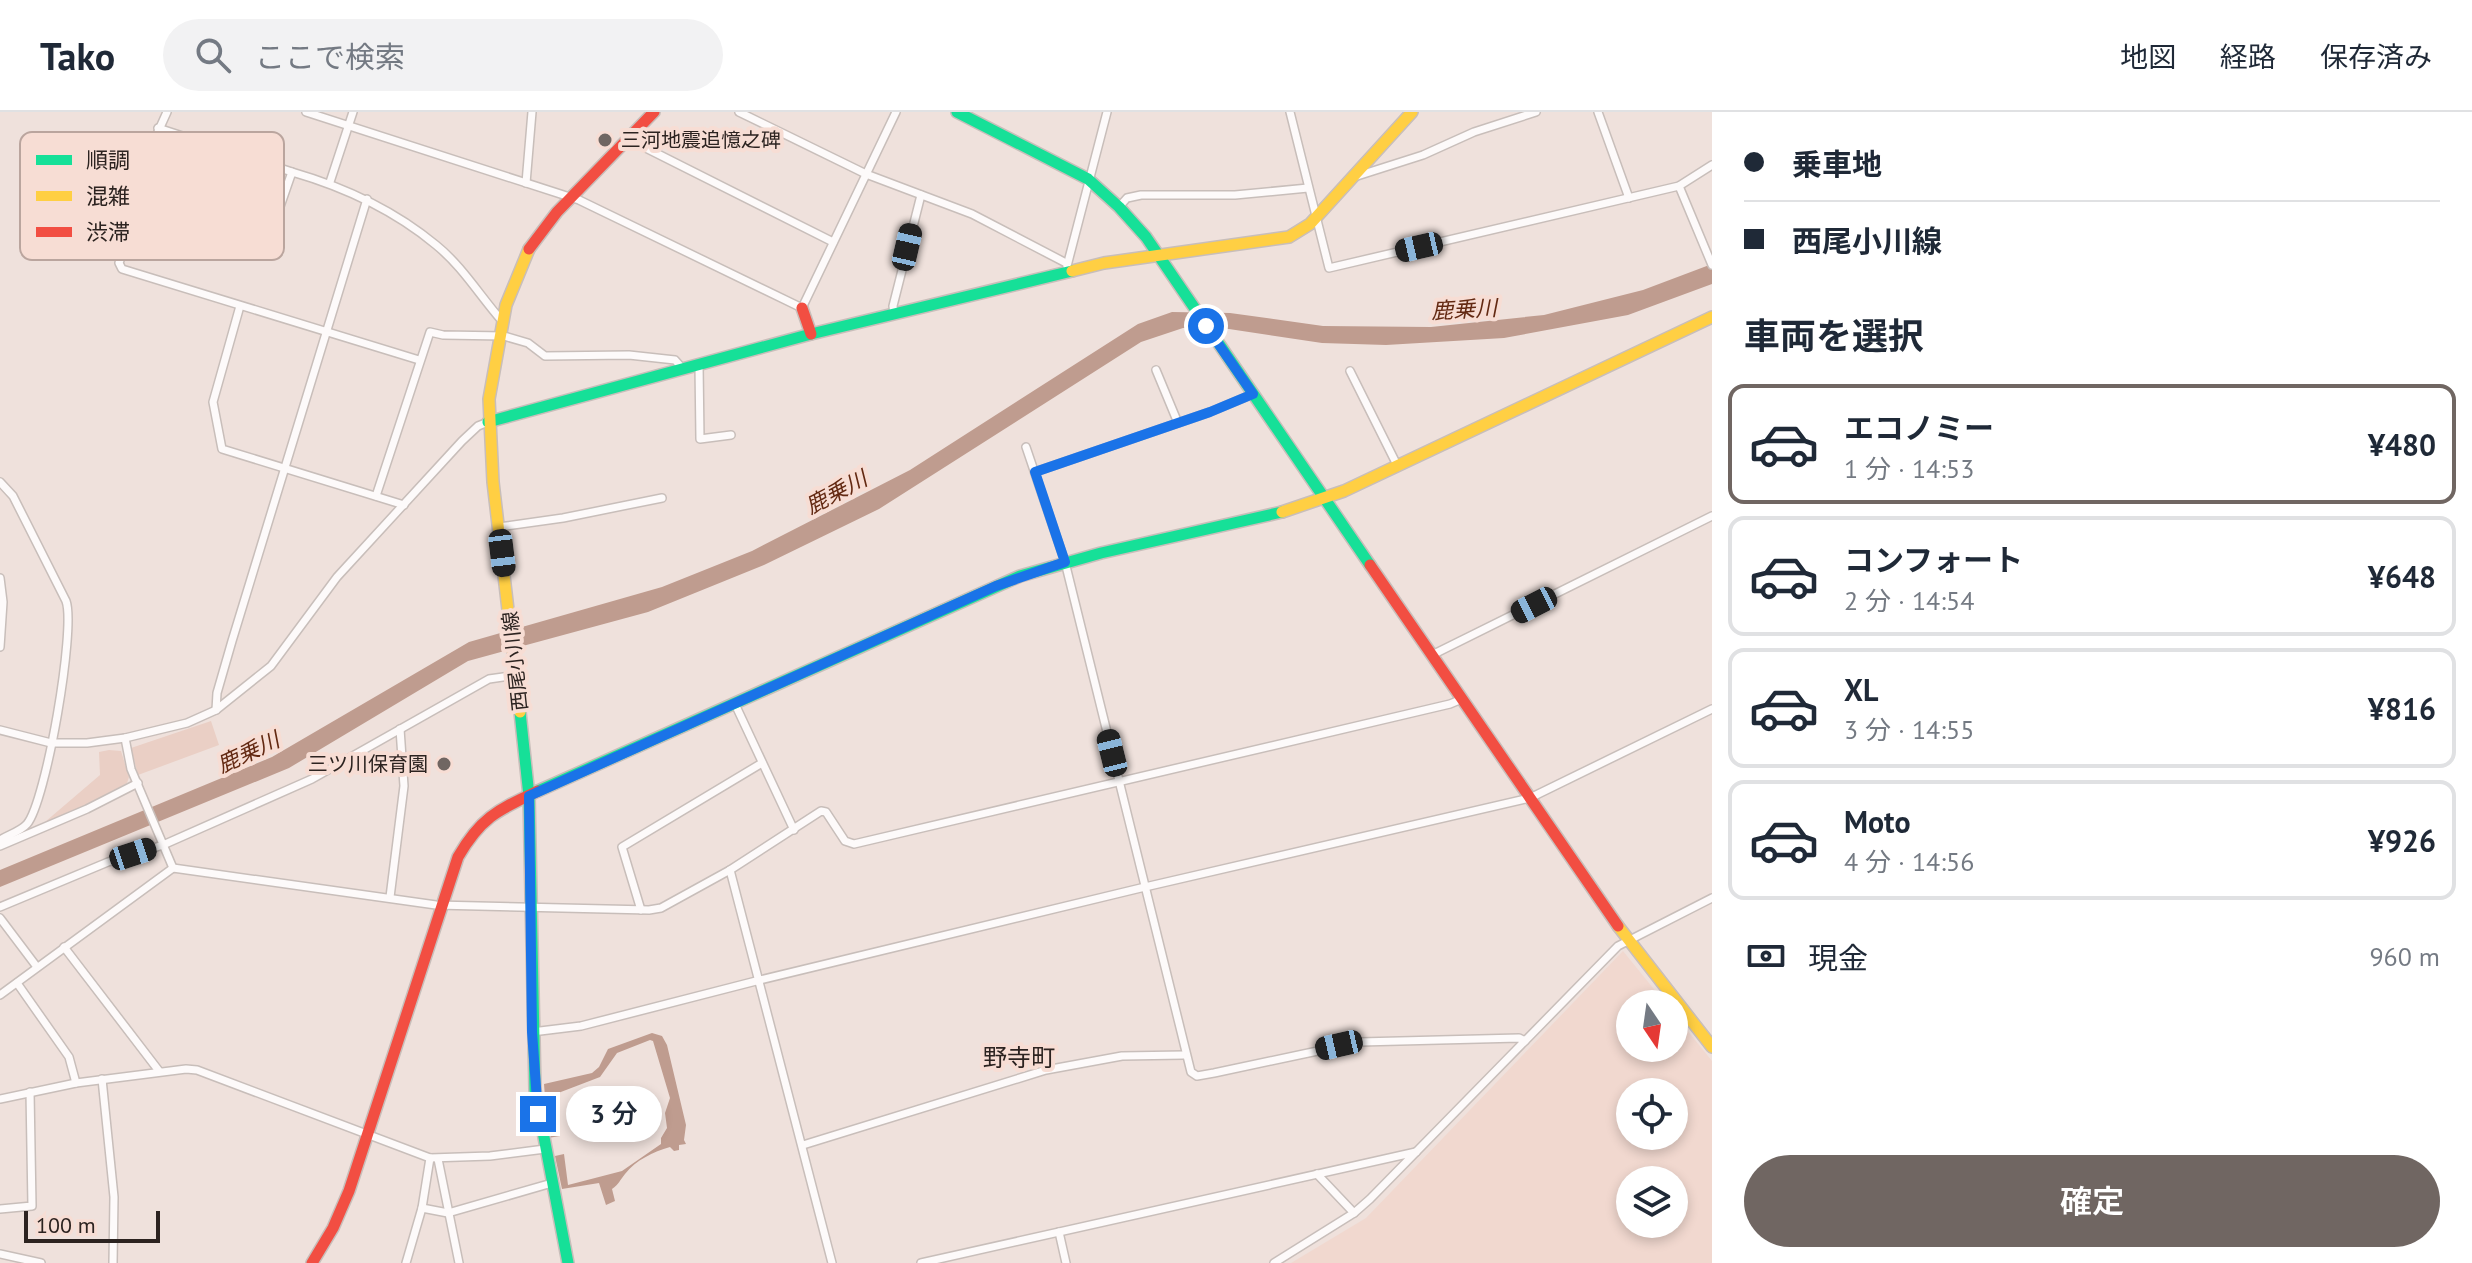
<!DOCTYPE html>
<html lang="ja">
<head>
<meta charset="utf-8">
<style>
	:root { --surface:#fff; --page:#f2f2f3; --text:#1f2937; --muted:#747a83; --line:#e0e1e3; --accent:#706662 }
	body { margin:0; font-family:"PT Sans","Noto Sans JP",sans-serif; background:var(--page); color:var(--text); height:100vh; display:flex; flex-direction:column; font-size:30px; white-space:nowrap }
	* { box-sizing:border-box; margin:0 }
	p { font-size:26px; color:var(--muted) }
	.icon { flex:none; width:44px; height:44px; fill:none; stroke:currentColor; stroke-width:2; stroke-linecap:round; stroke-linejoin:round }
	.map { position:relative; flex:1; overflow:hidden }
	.drawer { display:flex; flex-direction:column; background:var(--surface); width:760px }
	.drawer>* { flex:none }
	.top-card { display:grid; align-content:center; height:176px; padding:0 32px; background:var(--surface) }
	.needle { width:52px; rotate:167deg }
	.buttons { position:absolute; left:1616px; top:878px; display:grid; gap:16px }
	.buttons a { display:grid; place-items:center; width:72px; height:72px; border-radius:50%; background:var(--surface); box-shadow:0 4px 12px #0003; font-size:40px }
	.scale { position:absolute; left:24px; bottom:20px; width:136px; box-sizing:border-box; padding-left:8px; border:4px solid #2c2320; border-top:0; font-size:22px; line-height:28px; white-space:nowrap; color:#2c2320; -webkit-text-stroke:6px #f7ddd4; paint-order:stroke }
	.end { position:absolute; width:36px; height:36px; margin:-18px; border:10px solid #1a73e8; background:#fff; box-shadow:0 0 0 4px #fff }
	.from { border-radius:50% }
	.bubble { position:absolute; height:56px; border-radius:28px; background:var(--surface); box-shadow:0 4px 12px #0003; font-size:26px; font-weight:600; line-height:56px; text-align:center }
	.car { position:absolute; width:24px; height:48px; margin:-24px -12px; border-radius:10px; box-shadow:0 0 6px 2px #0007; background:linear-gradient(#222 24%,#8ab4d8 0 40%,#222 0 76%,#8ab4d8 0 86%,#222 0) }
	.top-card b { display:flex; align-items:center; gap:28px; height:76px; font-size:30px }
	.top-card b+b { border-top:2px solid var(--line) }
	.top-card i { width:20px; height:20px; background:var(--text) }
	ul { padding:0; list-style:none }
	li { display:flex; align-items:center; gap:24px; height:120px; margin:0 16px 12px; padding:0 16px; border:4px solid var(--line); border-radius:16px }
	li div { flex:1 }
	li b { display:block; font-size:30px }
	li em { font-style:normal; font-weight:600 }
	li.current { border-color:var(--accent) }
	li>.icon { width:72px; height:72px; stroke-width:1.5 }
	h2 { padding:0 32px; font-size:36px; line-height:96px }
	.pay { display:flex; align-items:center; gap:20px; height:88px; padding:0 32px; font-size:30px }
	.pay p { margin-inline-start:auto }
	.cta { display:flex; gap:16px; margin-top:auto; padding:16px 32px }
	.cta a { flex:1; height:92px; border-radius:48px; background:var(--accent); color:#fff; font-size:32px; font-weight:600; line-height:92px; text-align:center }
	header { display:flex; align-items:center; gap:48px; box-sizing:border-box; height:112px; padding:0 40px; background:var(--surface); border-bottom:2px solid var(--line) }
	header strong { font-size:38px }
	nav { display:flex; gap:44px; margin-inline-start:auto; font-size:28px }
	.search { width:560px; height:72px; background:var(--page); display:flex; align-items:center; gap:20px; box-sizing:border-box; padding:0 28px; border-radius:44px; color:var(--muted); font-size:30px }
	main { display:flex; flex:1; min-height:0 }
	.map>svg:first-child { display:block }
	.built { fill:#f1d8cf; fill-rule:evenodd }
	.green { fill:#eacfc5 }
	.water { fill:#bf9c8f }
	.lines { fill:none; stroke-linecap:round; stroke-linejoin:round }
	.street-casing { stroke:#c8beba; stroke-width:10 }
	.fast-casing { stroke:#c8beba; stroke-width:14 }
	.slow-casing { stroke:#c8beba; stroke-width:14 }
	.jam-casing { stroke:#c8beba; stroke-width:14 }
	.street { stroke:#fdfafa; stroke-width:7 }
	.fast { stroke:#16e098; stroke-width:11 }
	.slow { stroke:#ffcf43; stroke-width:11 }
	.jam { stroke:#f24e42; stroke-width:11 }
	.route { stroke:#1a73e8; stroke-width:10 }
	.poi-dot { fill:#706662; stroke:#f7ddd4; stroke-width:3 }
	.labels { text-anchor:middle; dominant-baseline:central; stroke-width:8; stroke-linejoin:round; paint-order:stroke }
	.poi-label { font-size:20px; fill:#2c2320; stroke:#f7ddd4; text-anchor:start }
	.street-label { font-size:20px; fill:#2c2320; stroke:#f7ddd4 }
	.water-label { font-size:22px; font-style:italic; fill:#632912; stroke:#f7ddd4 }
	.quarter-label { font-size:24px; fill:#2c2320; stroke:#f7ddd4 }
	.key { fill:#f7ddd4; stroke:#baa59e; stroke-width:2 }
	.key-label { font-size:22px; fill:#2c2320 }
</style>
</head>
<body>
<header>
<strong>Tako</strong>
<div class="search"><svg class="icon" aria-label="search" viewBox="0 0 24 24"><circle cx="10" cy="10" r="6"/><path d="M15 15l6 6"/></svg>ここで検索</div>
<nav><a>地図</a><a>経路</a><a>保存済み</a></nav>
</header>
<main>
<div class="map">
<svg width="1712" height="1151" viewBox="0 0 1712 1151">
	<rect width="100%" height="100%" fill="#efe1dc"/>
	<!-- built -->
	<path class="built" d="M1623,839l43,53h-36v44h44v-34l38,47v202h-421l75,-45zM1630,980h44v44h-44zM1630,1068h44v44h-44z"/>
	<!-- green -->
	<g class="green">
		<path d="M211,609l8,24 -81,30 -7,-27z"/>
		<path d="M109,638l12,1 8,26 -2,6 -39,23 -42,18 -1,-2 55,-47 -1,-23z"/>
	</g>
	<!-- water -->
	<g class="water">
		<path d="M1712,152v20l-84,31 -124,23 -118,7 -64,-2 -93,-14 -46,-1 -42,14 -262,167 -115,56 -116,47 -180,49 -179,107 -289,119v-17l272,-113 197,-115 193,-55 90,-36 158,-81 228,-146 34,-12 58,1 93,13 108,1 113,-12 99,-25z"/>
		<path d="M652,921l10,3 5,9 19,80 -2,15 2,4 -7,1v5l-5,1 -4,-4c-17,5 -34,13 -45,27 -5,6 -6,10 -13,15l3,12 -9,4 -7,-22 -37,6 -7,-33 9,-2 4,31 54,-14 39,-27v-6l6,-10 -2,-15 5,-15 -17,-57 -3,-1 -33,13 -17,24 -47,18 7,41 -12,2 -4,-54 48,-11 7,-6 9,-18z"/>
	</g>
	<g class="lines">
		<defs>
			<g id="street">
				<path d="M167,0l-14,31 4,11 -38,109 3,6 297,91"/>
				<path d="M306,0l273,88 223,108 94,-196"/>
				<path d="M739,0l127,62 106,40 94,49"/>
				<path d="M1290,0l39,156 350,-82 33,-21"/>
				<path d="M1598,0l31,86"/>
				<path d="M158,16l134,44"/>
				<path d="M628,27l205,103"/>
				<path d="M1354,65l69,-22 51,-23 62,-20"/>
				<path d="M330,70l23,-70"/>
				<path d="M526,71l6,-71"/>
				<path d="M146,73l123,38 7,-5 16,-46c52,15 102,38 144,73 26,21 44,51 66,76"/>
				<path d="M1679,74l33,79"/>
				<path d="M1119,95l8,-9 14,-3h94l73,-7"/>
				<path d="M1067,154l40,-154"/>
				<path d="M240,194l-27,96 9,47 182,56"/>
				<path d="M894,202l-1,-8 28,-111"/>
				<path d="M699,253l1,74 31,-4"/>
				<path d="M1156,258l22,53"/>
				<path d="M1350,259l48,96"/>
				<path d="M1026,335l39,115 126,510 6,4 17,-3 146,-31 159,-4 6,3"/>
				<path d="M1035,360l175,-60 43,-18"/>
				<path d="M0,370l13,14 53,105c10,27 -20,201 -39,223 -6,7 -19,11 -27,16"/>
				<path d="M376,384l54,-164 13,3 61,1 24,7 17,13 84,-1 46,5 8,9"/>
				<path d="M499,415l64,-9 99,-20"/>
				<path d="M0,466l3,24 -3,45"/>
				<path d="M1432,543l280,-139"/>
				<path d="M735,592l59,126"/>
				<path d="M216,598l1,-17 15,-52 135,-442"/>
				<path d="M0,618l51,13h36l38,-5 62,-15 29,-13 55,-44 66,-89 125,-136 16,-15 10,-4"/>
				<path d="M125,626l6,31 42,99"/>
				<path d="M0,734l87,-37 51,-26"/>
				<path d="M730,758l102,393"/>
				<path d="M390,785l14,-111 -4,-57"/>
				<path d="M0,795l108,-45 55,-17 149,-66 177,-100 28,-4"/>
				<path d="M641,798l-19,-63 140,-84"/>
				<path d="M0,806l37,49"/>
				<path d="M64,835l95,124"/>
				<path d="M17,871l52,74 7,26"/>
				<path d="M0,883l173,-127 263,37 213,5 12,-2 69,-38 91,-59 5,1 19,29 9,3 596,-140 12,-5"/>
				<path d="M532,920l49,-6 179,-46 385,-93 385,-89 182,-89"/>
				<path d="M102,967l12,118 -1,66"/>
				<path d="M0,987l76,-16 110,-14 11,1 233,88 60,-2 55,-7"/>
				<path d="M803,1033l243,-75 76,-14 62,-1"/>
				<path d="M438,1047l21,104"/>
				<path d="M1317,1062l37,39"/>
				<path d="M422,1096l26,5 104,-30"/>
				<path d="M0,1097l32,-3 -2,-114"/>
				<path d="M1059,1120l7,31"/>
				<path d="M0,1142l41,9"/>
				<path d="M406,1151l16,-55 8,-50"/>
				<path d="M921,1151l495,-111"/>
				<path d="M1274,1151l80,-50 16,-14 248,-253 94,-48"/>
			</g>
			<g id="fast">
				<path d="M957,0l131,67 31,28 27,30 224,328"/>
				<path d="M488,310l323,-88 261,-63"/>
				<path d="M520,600l9,84 6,294 33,173"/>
				<path d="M538,679l482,-215 81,-23 181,-41"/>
			</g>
			<g id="slow">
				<path d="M1072,159l32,-8 185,-26 21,-13 102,-112"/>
				<path d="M1282,400l62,-21 368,-174"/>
				<path d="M520,600l-27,-230 -4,-83 17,-94 23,-56"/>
				<path d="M1618,814l94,121"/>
			</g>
			<g id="jam">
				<path d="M529,137l28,-37 97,-100"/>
				<path d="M802,196l9,26"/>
				<path d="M1370,453l248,361"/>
				<path d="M312,1151l21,-35 16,-37 109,-334c23,-40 40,-47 80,-66"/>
			</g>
		</defs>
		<!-- street casing -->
		<use href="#street" class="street-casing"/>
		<!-- fast casing -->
		<use href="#fast" class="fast-casing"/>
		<!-- slow casing -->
		<use href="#slow" class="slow-casing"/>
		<!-- jam casing -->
		<use href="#jam" class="jam-casing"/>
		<!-- street -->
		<use href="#street" class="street"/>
		<!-- fast -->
		<use href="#fast" class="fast"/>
		<!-- slow -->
		<use href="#slow" class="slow"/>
		<!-- jam -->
		<use href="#jam" class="jam"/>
	</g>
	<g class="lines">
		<!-- route -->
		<path class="route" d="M538,1002l-6,-82 -3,-236 467,-210 69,-24 -30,-90 175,-60 43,-18 -47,-68"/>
	</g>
	<!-- markers -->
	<g class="poi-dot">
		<circle cx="605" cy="28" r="8"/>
		<circle cx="444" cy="652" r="8"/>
	</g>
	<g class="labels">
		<!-- poi labels -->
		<g class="poi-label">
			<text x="621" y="28">三河地震追憶之碑</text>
			<text x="428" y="652" text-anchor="end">三ツ川保育園</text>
		</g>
		<!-- street labels -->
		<g class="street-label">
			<text transform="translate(515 549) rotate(-96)">西尾小川線</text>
		</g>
		<!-- water labels -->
		<g class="water-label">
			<text transform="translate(1464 197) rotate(-3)">鹿乗川</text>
			<text transform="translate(836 380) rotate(-28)">鹿乗川</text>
			<text transform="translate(248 640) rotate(-25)">鹿乗川</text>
		</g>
		<!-- quarter labels -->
		<g class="quarter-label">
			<text x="1019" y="945">野寺町</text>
		</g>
	</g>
	<!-- legend -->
	<rect x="20" y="20" width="264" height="128" rx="12" class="key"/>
	<rect x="36" y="43" width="36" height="10" fill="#16e098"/>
	<rect x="36" y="79" width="36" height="10" fill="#ffcf43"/>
	<rect x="36" y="115" width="36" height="10" fill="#f24e42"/>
	<g class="key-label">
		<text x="86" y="56">順調</text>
		<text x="86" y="92">混雑</text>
		<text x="86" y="128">渋滞</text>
	</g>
</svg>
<div class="buttons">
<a><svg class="needle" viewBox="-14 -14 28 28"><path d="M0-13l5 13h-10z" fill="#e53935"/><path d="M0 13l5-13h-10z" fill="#747a83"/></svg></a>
<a><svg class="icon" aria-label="locate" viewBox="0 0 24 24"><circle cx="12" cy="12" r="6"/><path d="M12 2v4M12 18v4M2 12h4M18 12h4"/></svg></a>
<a><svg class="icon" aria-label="layers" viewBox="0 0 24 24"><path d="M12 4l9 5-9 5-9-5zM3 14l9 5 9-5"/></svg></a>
</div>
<div class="scale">100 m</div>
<i class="end from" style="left:1206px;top:214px"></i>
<i class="end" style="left:538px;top:1002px"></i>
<div class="bubble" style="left:566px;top:974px;width:96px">3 分</div>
<i class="car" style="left:907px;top:135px;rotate:13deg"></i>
<i class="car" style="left:1419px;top:135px;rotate:257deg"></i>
<i class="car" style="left:502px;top:441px;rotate:173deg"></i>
<i class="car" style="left:1534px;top:493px;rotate:243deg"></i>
<i class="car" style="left:1112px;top:641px;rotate:346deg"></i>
<i class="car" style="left:133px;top:742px;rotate:72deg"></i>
<i class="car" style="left:1339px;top:933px;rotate:257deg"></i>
</div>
<section class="drawer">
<div class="top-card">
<b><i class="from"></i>乗車地</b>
<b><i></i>西尾小川線</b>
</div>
<h2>車両を選択</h2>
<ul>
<li class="current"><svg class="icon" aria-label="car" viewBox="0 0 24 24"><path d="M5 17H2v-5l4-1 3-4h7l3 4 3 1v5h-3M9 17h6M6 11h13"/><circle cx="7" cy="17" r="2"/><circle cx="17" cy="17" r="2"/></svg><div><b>エコノミー</b><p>1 分 · 14:53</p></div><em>¥480</em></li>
<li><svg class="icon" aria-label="car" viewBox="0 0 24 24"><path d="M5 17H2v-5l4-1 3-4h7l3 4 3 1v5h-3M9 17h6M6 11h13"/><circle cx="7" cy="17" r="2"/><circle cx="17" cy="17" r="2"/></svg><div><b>コンフォート</b><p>2 分 · 14:54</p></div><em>¥648</em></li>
<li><svg class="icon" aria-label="car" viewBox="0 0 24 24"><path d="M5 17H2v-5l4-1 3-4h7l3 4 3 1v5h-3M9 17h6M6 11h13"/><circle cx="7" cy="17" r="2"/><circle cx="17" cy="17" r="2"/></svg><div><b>XL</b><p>3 分 · 14:55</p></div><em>¥816</em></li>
<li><svg class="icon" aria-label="car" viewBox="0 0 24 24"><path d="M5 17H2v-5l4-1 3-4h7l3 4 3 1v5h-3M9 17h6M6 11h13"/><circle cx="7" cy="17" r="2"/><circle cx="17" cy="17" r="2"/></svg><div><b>Moto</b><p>4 分 · 14:56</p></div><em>¥926</em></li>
</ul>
<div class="pay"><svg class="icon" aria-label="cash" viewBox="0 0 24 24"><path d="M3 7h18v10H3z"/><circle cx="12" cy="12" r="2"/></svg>現金<p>960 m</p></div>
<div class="cta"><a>確定</a></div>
</section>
</main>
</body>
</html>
